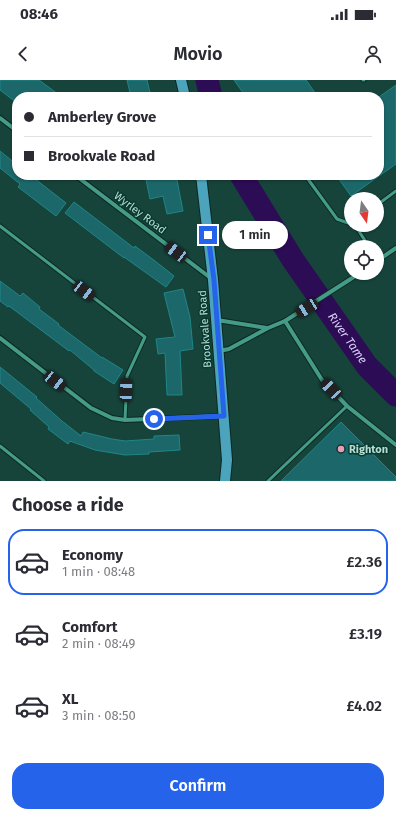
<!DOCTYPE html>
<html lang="en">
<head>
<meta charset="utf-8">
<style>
	:root { --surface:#fff; --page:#f7f7f7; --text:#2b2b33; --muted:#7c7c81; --line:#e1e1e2; --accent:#2563eb }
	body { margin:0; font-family:"Fira Sans",sans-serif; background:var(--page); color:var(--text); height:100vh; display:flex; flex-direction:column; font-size:15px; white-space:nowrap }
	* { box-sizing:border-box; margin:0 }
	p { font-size:13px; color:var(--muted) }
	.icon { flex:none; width:22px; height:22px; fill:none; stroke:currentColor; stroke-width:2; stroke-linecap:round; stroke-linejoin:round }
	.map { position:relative; height:401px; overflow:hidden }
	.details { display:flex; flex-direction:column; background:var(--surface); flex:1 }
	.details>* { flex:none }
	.guide { position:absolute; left:12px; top:12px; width:372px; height:88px; border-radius:16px; box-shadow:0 1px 3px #0004; display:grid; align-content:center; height:88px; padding:0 12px; background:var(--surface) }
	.needle { width:26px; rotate:166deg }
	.buttons { position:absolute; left:344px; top:112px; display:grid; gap:8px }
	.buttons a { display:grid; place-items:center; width:40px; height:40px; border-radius:50%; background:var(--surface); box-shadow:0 1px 3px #0004; font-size:20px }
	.end { position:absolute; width:18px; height:18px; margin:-9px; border:5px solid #2563eb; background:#fff; box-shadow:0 0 0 2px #fff }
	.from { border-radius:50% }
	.bubble { position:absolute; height:28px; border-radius:14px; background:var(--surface); box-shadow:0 1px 3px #0004; font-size:13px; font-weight:600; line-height:28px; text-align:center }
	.car { position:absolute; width:12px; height:24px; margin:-12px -6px; border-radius:5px; box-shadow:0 0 3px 1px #0007; background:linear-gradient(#222 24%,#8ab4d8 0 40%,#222 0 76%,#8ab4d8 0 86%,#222 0) }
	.guide b { display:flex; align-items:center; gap:14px; height:38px; font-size:15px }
	.guide b+b { border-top:1px solid var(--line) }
	.guide i { width:10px; height:10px; background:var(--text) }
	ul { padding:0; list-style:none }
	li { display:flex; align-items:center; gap:12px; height:66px; margin:0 8px 6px; padding:0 4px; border:2px solid transparent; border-radius:16px }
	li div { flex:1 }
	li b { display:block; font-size:15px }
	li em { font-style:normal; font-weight:600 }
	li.selected { border-color:var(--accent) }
	li>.icon { width:36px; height:36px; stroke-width:1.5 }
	h2 { padding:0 12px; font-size:18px; line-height:48px }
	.action { display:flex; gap:8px; margin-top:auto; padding:8px 12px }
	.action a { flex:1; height:46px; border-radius:16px; background:var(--accent); color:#fff; font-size:16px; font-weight:600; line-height:46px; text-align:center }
	.status { display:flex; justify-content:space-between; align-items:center; height:28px; padding:0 20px; background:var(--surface); direction:ltr }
	.status svg { height:11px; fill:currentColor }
	header { display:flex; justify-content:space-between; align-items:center; height:52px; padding:0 12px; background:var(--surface); font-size:18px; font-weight:600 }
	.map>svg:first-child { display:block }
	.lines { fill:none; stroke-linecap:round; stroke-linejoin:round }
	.river { stroke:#2c0c55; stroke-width:23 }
	.building { fill:#1c6769; stroke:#1f8687 }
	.lane-casing { stroke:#0d2822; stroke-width:5 }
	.street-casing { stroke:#0d2822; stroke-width:6 }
	.primary-casing { stroke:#0d2822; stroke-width:12 }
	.lane { stroke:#449b88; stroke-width:3 }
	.street { stroke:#449b88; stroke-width:4 }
	.primary { stroke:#4ca4bc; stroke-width:10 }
	.route { stroke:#2563eb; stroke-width:5 }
	.poi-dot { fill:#ef9ab8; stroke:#093a31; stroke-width:1.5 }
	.labels { text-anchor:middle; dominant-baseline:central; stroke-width:3; stroke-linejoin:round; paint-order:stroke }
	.street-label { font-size:11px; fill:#b5ddd2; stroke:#093a31 }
	.poi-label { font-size:11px; font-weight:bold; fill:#b5ddd2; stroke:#093a31; text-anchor:start }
	.water-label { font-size:12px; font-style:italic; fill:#d8cdf8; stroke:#093a31 }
</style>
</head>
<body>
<div class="status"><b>08:46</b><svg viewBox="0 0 49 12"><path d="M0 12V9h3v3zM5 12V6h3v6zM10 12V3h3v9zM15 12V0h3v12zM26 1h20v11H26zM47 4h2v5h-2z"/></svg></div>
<header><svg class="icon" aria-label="back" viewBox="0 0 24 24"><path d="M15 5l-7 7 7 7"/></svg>Movio<svg class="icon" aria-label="person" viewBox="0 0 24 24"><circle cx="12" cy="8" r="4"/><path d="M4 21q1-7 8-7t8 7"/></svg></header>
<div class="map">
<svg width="396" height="401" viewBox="0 0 396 401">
	<rect width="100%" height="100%" fill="#16443b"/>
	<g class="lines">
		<!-- river -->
		<g class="river">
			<path d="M207,0l4,17"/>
			<path id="s1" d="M241,95l52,85 74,106 29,29"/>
		</g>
	</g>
	<!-- building -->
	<g class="building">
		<path d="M0,0h39l23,17h-45v6l-17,-13z"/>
		<path d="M127,0h20l4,17h-20z"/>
		<path d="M234,0h72l12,17h-72z"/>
		<path d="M396,5v79l-45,32 -15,-21h43v-78z"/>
		<path d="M0,71l17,14v10h13l36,28 -10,13 -38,-29 2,-3 -20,-16z"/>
		<path d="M145,95h31l7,36 -16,3 -4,-18 -13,3z"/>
		<path d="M74,122l60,46 1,-2 20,15 19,15 -8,11 -42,-30v1l-59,-45z"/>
		<path d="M0,201l20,15 3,-3 17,14 -1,2 20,15 -1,1 44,33v-1l21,13 -9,14 -20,-13v-1l-24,-20 -1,1 -60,-45 -1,1 -8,-6z"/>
		<path d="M183,209l7,28 3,32 -13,2 2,44h-15l-2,-42 -7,1 -2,-15 19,-2 -11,-44z"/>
		<path d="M0,287l37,30 -1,1 26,23 19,15 2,-4 29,7 13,2 29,-2v-3l25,-1 1,15 -31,2v2l-24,1 -30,-5 -25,-9 -2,3 -20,-15 1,-2 -19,-17 1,-1 -31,-26z"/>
		<path d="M341,342l55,55v4h-115z"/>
	</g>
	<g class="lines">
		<defs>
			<g id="lane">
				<path d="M363,0h1"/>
				<path d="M305,95l32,44 14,5"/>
				<path d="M377,125l19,-14"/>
				<path d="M353,145l4,3 12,19"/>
				<path d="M0,146l145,111 -18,39 -2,44"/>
				<path d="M0,366l44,35"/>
				<path d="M268,401l79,-75"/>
			</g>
			<g id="street">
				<path d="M0,38l17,13"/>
				<path d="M75,95l137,104"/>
				<path d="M377,181l19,-13"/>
				<path d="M217,240l50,8"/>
				<path d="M285,241l37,59 25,26 49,39"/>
				<path d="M0,258l91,70 21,10 13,2 98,-4"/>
				<path d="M219,271l10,-2 39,-21 17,-7 75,-48"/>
			</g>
			<g id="primary">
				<path d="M181,0l4,17"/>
				<path d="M201,95l12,105 14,180 -2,21"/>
			</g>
		</defs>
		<!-- lane casing -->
		<use href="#lane" class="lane-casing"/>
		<!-- street casing -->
		<use href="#street" class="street-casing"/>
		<!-- primary casing -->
		<use href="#primary" class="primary-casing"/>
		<!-- lane -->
		<use href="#lane" class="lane"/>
		<!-- street -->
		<use href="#street" class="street"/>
		<!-- primary -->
		<use href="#primary" class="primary"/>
	</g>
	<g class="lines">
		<!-- route -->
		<path class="route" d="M154,339l70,-3 -10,-136 -6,-45"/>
	</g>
	<!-- markers -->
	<circle class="poi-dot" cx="341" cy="369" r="4"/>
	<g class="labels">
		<!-- street labels -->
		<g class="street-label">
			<text transform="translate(140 133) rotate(37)">Wyrley Road</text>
			<text transform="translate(205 249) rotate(-94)">Brookvale Road</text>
		</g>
		<!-- poi labels -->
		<g class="poi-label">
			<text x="349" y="369">Righton</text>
		</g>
		<!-- water labels -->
		<g class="water-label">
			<text stroke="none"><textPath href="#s1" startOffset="195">River Tame</textPath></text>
		</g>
	</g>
</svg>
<div class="buttons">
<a><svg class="needle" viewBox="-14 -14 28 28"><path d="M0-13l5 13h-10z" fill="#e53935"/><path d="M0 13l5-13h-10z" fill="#7c7c81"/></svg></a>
<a><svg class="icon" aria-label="locate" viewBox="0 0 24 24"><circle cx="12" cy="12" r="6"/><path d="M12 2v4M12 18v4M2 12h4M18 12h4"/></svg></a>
</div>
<i class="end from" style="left:154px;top:339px"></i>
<i class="end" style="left:208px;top:155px"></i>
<div class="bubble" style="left:222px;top:141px;width:66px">1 min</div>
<i class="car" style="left:176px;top:172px;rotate:307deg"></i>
<i class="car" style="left:84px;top:211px;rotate:127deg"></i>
<i class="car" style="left:307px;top:228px;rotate:239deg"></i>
<i class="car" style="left:55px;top:301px;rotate:128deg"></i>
<i class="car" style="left:331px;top:309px;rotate:317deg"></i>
<i class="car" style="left:126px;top:310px;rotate:2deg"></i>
<div class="guide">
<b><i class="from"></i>Amberley Grove</b>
<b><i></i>Brookvale Road</b>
</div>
</div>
<section class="details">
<h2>Choose a ride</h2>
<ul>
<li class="selected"><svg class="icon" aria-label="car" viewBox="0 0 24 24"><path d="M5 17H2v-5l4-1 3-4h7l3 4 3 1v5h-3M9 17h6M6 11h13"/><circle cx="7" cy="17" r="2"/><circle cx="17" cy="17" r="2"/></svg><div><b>Economy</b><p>1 min · 08:48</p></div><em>£2.36</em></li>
<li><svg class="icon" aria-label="car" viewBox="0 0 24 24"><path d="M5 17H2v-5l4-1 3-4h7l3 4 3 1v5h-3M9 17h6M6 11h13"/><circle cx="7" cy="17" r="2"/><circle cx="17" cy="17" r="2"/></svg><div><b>Comfort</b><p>2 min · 08:49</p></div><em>£3.19</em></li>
<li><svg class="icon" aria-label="car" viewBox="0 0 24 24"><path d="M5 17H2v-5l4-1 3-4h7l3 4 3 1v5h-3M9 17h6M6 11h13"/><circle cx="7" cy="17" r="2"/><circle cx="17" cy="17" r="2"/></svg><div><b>XL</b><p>3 min · 08:50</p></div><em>£4.02</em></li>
</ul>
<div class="action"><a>Confirm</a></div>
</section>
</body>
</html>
